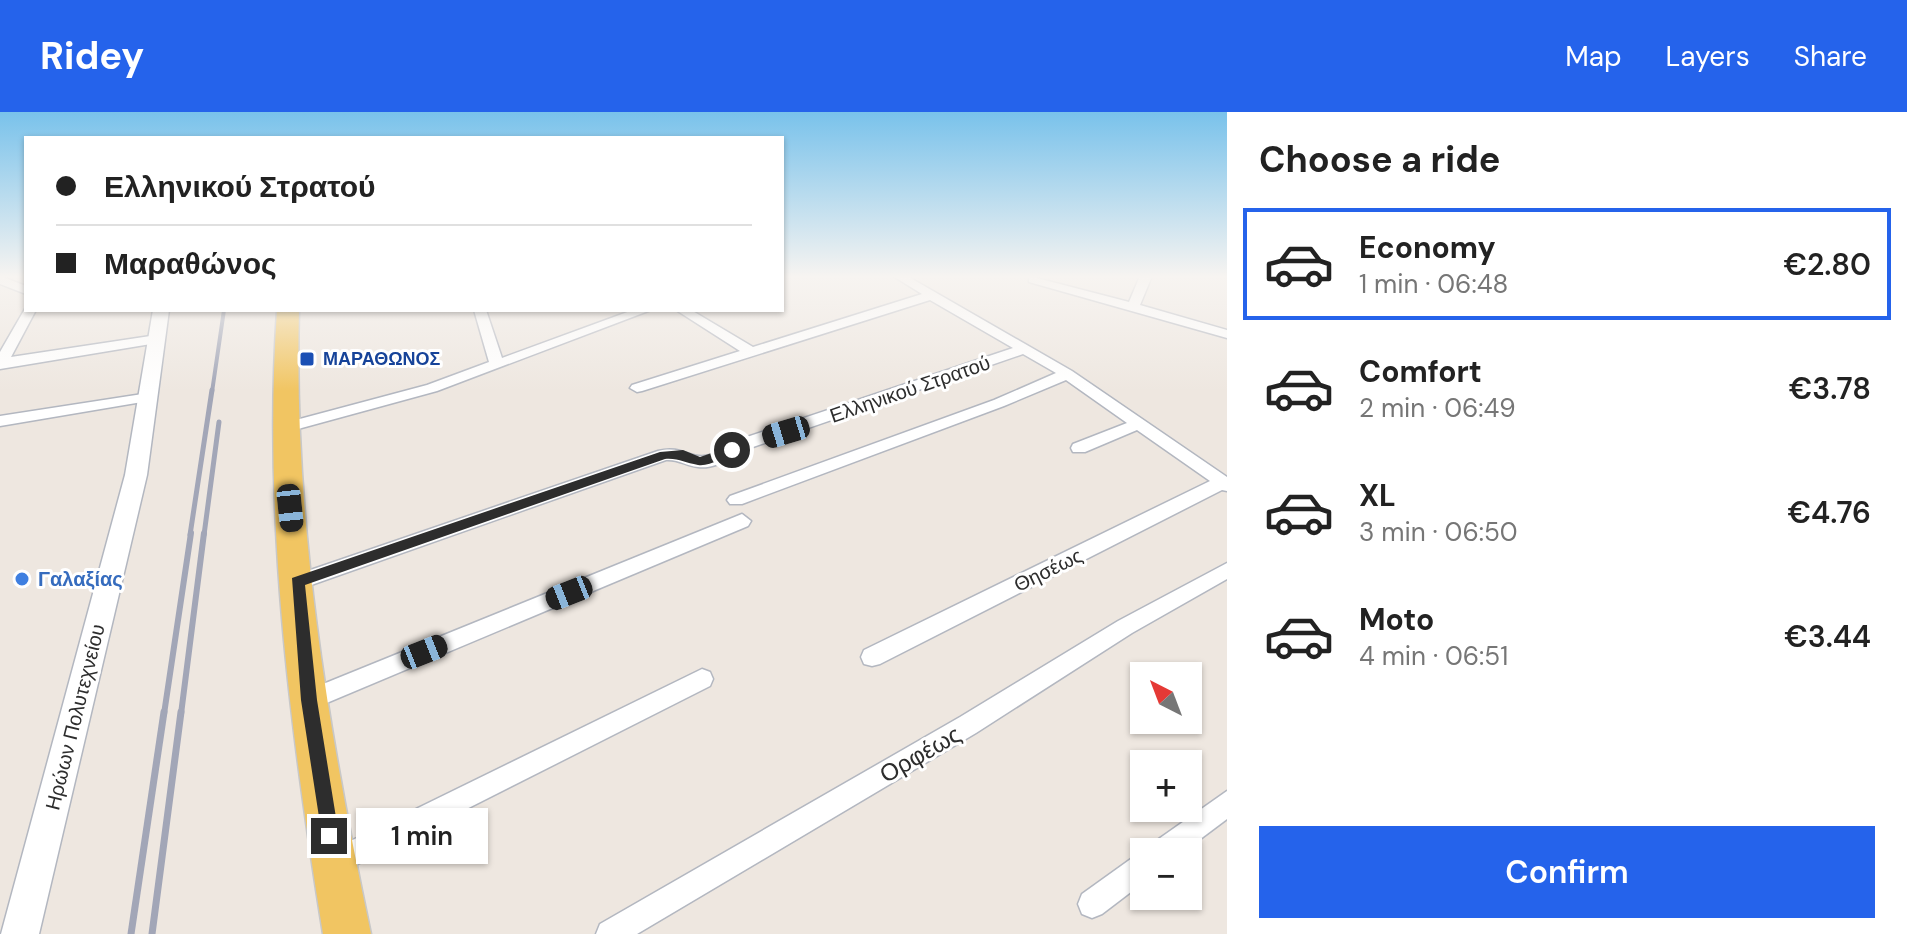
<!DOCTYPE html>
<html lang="en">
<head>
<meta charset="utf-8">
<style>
	:root { --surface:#fff; --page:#f6f6f6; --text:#222; --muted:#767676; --line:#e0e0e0; --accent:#2563eb }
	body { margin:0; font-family:"DM Sans",sans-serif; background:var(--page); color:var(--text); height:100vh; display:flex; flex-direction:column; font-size:30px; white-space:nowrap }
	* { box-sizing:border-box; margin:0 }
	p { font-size:26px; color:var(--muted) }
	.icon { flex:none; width:44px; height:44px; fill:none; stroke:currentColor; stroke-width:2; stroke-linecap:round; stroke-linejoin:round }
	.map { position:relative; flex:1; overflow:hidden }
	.panel { display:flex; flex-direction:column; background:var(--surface); width:680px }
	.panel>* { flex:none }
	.banner { position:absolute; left:24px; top:24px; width:760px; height:176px; border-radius:0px; box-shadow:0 2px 6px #0004; display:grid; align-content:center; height:176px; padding:0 32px; background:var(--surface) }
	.needle { width:52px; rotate:318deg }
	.tools { position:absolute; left:1130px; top:550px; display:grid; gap:16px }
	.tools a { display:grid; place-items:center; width:72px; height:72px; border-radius:0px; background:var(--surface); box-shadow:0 2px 6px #0004; font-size:40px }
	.end { position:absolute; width:36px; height:36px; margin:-18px; border:10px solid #2d2d2d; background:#fff; box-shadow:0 0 0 4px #fff }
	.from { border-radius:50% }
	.bubble { position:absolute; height:56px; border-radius:0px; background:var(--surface); box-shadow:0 2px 6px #0004; font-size:26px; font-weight:600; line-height:56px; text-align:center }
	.car { position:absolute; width:24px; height:48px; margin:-24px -12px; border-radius:10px; box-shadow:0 0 6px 2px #0007; background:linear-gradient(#222 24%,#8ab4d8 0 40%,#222 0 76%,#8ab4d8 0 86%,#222 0) }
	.banner b { display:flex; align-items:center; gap:28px; height:76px; font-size:30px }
	.banner b+b { border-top:2px solid var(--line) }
	.banner i { width:20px; height:20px; background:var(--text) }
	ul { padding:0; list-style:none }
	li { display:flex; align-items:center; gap:24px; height:112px; margin:0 16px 12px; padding:0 16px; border:4px solid transparent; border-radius:0px }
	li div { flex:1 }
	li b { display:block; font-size:30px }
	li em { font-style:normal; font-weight:600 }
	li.on { border-color:var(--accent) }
	li>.icon { width:72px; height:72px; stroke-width:1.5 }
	h2 { padding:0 32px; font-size:36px; line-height:96px }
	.action { display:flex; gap:16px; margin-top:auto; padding:16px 32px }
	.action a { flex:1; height:92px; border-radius:0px; background:var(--accent); color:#fff; font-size:32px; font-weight:600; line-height:92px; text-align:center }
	header { display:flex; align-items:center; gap:48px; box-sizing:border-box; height:112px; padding:0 40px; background:var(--accent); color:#fff }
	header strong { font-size:38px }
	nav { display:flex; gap:44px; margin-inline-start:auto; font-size:28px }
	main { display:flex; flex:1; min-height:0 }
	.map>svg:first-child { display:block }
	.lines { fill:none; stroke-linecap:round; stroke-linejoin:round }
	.minor-casing { stroke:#b3b7c0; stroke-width:3 }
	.tertiary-casing { stroke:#b3b7c0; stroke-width:3 }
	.primary-casing { stroke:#c8c8c8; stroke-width:3 }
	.minor { fill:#fff; fill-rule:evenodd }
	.tertiary { fill:#fff; fill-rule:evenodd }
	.primary { fill:#f1c562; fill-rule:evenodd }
	.rail-far3 { stroke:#a2a6b7; stroke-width:4 }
	.rail-far2 { stroke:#a2a6b7; stroke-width:5 }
	.rail-far1 { stroke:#a2a6b7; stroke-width:6 }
	.rail { stroke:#a2a6b7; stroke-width:7 }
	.route { fill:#2d2d2d }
	.transit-dot { fill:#1a4fb4; stroke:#fff; stroke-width:3 }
	.shop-dot { fill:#3f7fe0; stroke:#fff; stroke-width:3 }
	.labels { text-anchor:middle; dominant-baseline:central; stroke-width:6; stroke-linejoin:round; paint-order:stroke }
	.far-transit-label { font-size:18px; font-weight:bold; fill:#164399; stroke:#fff; text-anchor:start }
	.street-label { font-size:20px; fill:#2d2d2d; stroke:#fff }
	.shop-label { font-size:20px; font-weight:bold; fill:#366cbe; stroke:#fff; text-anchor:start }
	.near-street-label { font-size:24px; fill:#2d2d2d; stroke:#fff }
</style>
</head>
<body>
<header>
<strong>Ridey</strong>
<nav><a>Map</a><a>Layers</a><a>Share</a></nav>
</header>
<main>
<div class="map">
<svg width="1227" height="822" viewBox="0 0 1227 822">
	<rect width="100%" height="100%" fill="#eee7e0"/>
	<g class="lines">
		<defs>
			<g id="minor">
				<path d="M0,164l26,10v8l-26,-10z"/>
				<path d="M893,164h14l165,95 155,106v14l-5,-1 -342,174 -8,2 -8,-2 -3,-7 3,-7 346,-169 -73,-51 -52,22h-12l-2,-4 2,-4 54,-21 -61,-43 -62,26 -262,98h-12l-3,-4 3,-4 264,-96 62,-27 -33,-19 -270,93c-16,7 -37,23 -55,20 -12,-1 -19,-8 -32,-7l-369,130 -7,-3 -3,-5 3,-5 368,-126c23,-6 31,7 46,5 13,-1 26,-11 37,-17l272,-91 -83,-48 -288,91 -5,1 -7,-4 2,-3 108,-34 -64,-41h15l62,37 169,-53z"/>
				<path d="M1029,164l100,26 11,-26h12l-12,29 87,25v8l-198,-56z"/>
				<path d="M26,195v3h10l-25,47 146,-22 7,4 -7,4 -157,26v-17z"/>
				<path d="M474,198h12l16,48 131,-48h18l-214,81 -150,41 -8,-5 2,-3 146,-39 62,-23z"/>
				<path d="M149,281l5,1v6l-154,26v-10z"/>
				<path d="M742,402l9,7 -3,5 -431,181 -8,3 -8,-3 -3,-7 3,-7z"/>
				<path d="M1227,451v16l-95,54 -156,100 -339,201h-41l4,-10 360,-207 158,-96z"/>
				<path d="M702,557l8,3 3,7 -3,7 -368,186 -9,4 -9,-4 -4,-9 4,-9z"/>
				<path d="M1227,679v28l-44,33h-34l4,-9z"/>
				<path d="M1145,740l-1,30 -42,32 -10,4 -10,-4 -4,-10 4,-10 53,-38z"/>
			</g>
			<path id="tertiary" d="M153,198h16l-22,165 -108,459h-38l124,-459z"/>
			<path id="primary" d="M277,198h22c-6,209 29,420 72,624h-48c-33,-205 -60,-416 -46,-624z"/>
		</defs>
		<!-- minor casing -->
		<use href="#minor" class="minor-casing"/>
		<!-- tertiary casing -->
		<use href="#tertiary" class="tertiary-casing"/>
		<!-- primary casing -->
		<use href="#primary" class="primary-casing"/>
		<!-- minor -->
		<use href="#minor" class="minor"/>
		<!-- tertiary -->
		<use href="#tertiary" class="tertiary"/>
		<!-- primary -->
		<use href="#primary" class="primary"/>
		<!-- rail-far3 -->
		<path class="rail-far3" d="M212,280l12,-82"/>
		<!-- rail-far2 -->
		<g class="rail-far2">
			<path d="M190,423l22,-145"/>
			<path d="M204,423l15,-113"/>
		</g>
		<!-- rail-far1 -->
		<g class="rail-far1">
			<path d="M164,602l27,-181"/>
			<path d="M181,602l23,-181"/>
		</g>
		<!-- rail -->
		<g class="rail">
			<path d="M131,822l33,-222"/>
			<path d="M152,822l29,-222"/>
		</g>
	</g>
	<!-- sky -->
	<linearGradient id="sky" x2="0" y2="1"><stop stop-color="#79c2eb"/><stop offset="0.59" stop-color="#f7f4f1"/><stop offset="1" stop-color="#f7f4f1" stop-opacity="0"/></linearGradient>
	<rect width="1227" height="279" fill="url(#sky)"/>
	<!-- route -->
	<path class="route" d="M732,334l6,4 -1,3c-11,3 -28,14 -39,12 -13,-2 -19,-7 -33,-6l-360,126 12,115 22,136 -3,7 -7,2 -6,-2 -22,-143 -9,-122 368,-126 23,-2 17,7z"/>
	<!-- markers -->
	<rect class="transit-dot" x="299" y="239" width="16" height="16" rx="4"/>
	<circle class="shop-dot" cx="22" cy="467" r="8"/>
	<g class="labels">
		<!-- far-transit labels -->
		<g class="far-transit-label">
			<text x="323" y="247">ΜΑΡΑΘΩΝΟΣ</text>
		</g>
		<!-- street labels -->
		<g class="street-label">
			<text transform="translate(910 277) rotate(-19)">Ελληνικού Στρατού</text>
			<text transform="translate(1048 458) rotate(-26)">Θησέως</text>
			<text transform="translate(75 605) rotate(-76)">Ηρώων Πολυτεχνείου</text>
		</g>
		<!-- shop labels -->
		<g class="shop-label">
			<text x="38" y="467">Γαλαξίας</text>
		</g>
		<!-- near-street labels -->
		<g class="near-street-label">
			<text transform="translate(920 642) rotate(-30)">Ορφέως</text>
		</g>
	</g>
</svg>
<div class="tools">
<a><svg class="needle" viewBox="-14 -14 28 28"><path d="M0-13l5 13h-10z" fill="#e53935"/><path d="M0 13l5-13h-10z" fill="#767676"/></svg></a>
<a>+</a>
<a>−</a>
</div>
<i class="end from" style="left:732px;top:338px"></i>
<i class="end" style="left:329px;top:724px"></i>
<div class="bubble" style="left:356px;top:696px;width:132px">1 min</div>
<i class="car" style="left:786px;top:320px;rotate:253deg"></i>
<i class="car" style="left:290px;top:396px;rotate:174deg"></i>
<i class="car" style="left:569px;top:481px;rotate:248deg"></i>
<i class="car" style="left:424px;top:540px;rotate:68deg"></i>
<div class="banner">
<b><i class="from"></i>Ελληνικού Στρατού</b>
<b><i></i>Μαραθώνος</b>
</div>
</div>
<section class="panel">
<h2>Choose a ride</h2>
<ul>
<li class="on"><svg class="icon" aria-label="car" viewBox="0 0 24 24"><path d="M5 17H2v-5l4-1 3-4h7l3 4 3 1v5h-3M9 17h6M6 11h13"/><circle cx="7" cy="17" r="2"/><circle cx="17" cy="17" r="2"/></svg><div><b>Economy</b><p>1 min · 06:48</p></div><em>€2.80</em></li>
<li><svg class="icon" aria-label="car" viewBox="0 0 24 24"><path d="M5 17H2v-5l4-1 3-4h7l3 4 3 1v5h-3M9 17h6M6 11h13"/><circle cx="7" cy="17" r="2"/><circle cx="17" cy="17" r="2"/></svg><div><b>Comfort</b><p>2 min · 06:49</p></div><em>€3.78</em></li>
<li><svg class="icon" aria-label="car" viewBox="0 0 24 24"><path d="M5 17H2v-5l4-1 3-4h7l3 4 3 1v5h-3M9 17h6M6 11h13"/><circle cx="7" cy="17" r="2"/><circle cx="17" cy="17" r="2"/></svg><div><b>XL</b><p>3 min · 06:50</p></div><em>€4.76</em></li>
<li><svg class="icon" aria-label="car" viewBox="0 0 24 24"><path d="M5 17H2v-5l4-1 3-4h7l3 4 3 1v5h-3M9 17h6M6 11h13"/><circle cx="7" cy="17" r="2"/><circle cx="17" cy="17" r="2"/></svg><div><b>Moto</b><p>4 min · 06:51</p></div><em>€3.44</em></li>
</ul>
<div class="action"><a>Confirm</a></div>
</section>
</main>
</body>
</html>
